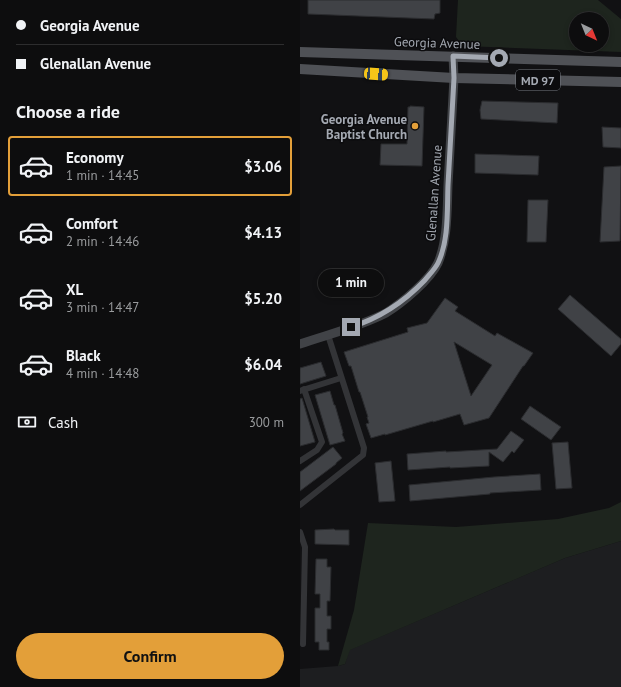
<!DOCTYPE html>
<html lang="en">
<head>
<meta charset="utf-8">
<style>
	:root { --surface:#0d0d0e; --page:#161617; --text:#f1f3f6; --muted:#9a9c9e; --line:#2d2d2e; --accent:#e39f39 }
	body { margin:0; font-family:"PT Sans",sans-serif; background:var(--page); color:var(--text); height:100vh; display:flex; flex-direction:column; font-size:15px; white-space:nowrap }
	* { box-sizing:border-box; margin:0 }
	p { font-size:13px; color:var(--muted) }
	.icon { flex:none; width:22px; height:22px; fill:none; stroke:currentColor; stroke-width:2; stroke-linecap:round; stroke-linejoin:round }
	.map { position:relative; flex:1; overflow:hidden }
	.side { display:flex; flex-direction:column; background:var(--surface); width:300px }
	.side>* { flex:none }
	.hud { display:grid; align-content:center; height:88px; padding:0 16px; background:var(--surface) }
	.needle { width:26px; rotate:137deg }
	.fabs { position:absolute; left:269px; top:12px; display:grid; gap:8px }
	.fabs a { display:grid; place-items:center; width:40px; height:40px; border-radius:50%; background:var(--surface); box-shadow:0 2px 6px #0003,0 0 0 1px var(--line); font-size:20px }
	.end { position:absolute; width:18px; height:18px; margin:-9px; border:5px solid #a4a9b2; background:#111; box-shadow:0 0 0 2px #111 }
	.from { border-radius:50% }
	.bubble { position:absolute; height:28px; border-radius:14px; background:var(--surface); box-shadow:0 2px 6px #0003,0 0 0 1px var(--line); font-size:13px; font-weight:700; line-height:28px; text-align:center }
	.car { position:absolute; width:12px; height:24px; margin:-12px -6px; border-radius:5px; box-shadow:0 0 3px 1px #0007; background:linear-gradient(#f5c518 24%,#345 0 40%,#f5c518 0 76%,#345 0 86%,#f5c518 0) }
	.hud b { display:flex; align-items:center; gap:14px; height:38px; font-size:15px }
	.hud b+b { border-top:1px solid var(--line) }
	.hud i { width:10px; height:10px; background:var(--text) }
	ul { padding:0; list-style:none }
	li { display:flex; align-items:center; gap:12px; height:60px; margin:0 8px 6px; padding:0 8px; border:2px solid transparent; border-radius:4px }
	li div { flex:1 }
	li b { display:block; font-size:15px }
	li em { font-style:normal; font-weight:700 }
	li.on { border-color:var(--accent) }
	li>.icon { width:36px; height:36px; stroke-width:1.5 }
	h2 { padding:0 16px; font-size:18px; line-height:48px }
	.pay { display:flex; align-items:center; gap:10px; height:44px; padding:0 16px; font-size:15px }
	.pay p { margin-inline-start:auto }
	.cta { display:flex; gap:8px; margin-top:auto; padding:8px 16px }
	.cta a { flex:1; height:46px; border-radius:24px; background:var(--accent); color:#111; font-size:16px; font-weight:700; line-height:46px; text-align:center }
	main { display:flex; flex:1; min-height:0 }
	.map>svg:first-child { display:block }
	.built { fill:#1d1e20 }
	.green { fill:#1e251e; fill-rule:evenodd }
	.building { fill:#404246; stroke:#2b2c2f; fill-rule:evenodd }
	.lines { fill:none; stroke-linecap:round; stroke-linejoin:round }
	.street { stroke:#333437; stroke-width:6 }
	.secondary { stroke:#414347; stroke-width:9 }
	.primary { stroke:#4f5156; stroke-width:10 }
	.route { stroke:#a4a9b2; stroke-width:5 }
	.poi-dot { fill:#e39f39; stroke:#0c0c0e; stroke-width:1.5 }
	.labels { text-anchor:middle; dominant-baseline:central; stroke-width:3; stroke-linejoin:round; paint-order:stroke }
	.shield { fill:#0c0c0e; stroke:#767a81; stroke-width:1 }
	.shield-label { font-size:12px; font-weight:bold; fill:#a4a9b2 }
	.street-label { font-size:13px; fill:#a4a9b2; stroke:#0c0c0e }
	.poi-label { font-size:13px; font-weight:bold; fill:#a4a9b2; stroke:#0c0c0e; text-anchor:end }
</style>
</head>
<body>
<main>
<section class="side">
<div class="hud">
<b><i class="from"></i>Georgia Avenue</b>
<b><i></i>Glenallan Avenue</b>
</div>
<h2>Choose a ride</h2>
<ul>
<li class="on"><svg class="icon" aria-label="car" viewBox="0 0 24 24"><path d="M5 17H2v-5l4-1 3-4h7l3 4 3 1v5h-3M9 17h6M6 11h13"/><circle cx="7" cy="17" r="2"/><circle cx="17" cy="17" r="2"/></svg><div><b>Economy</b><p>1 min · 14:45</p></div><em>$3.06</em></li>
<li><svg class="icon" aria-label="car" viewBox="0 0 24 24"><path d="M5 17H2v-5l4-1 3-4h7l3 4 3 1v5h-3M9 17h6M6 11h13"/><circle cx="7" cy="17" r="2"/><circle cx="17" cy="17" r="2"/></svg><div><b>Comfort</b><p>2 min · 14:46</p></div><em>$4.13</em></li>
<li><svg class="icon" aria-label="car" viewBox="0 0 24 24"><path d="M5 17H2v-5l4-1 3-4h7l3 4 3 1v5h-3M9 17h6M6 11h13"/><circle cx="7" cy="17" r="2"/><circle cx="17" cy="17" r="2"/></svg><div><b>XL</b><p>3 min · 14:47</p></div><em>$5.20</em></li>
<li><svg class="icon" aria-label="car" viewBox="0 0 24 24"><path d="M5 17H2v-5l4-1 3-4h7l3 4 3 1v5h-3M9 17h6M6 11h13"/><circle cx="7" cy="17" r="2"/><circle cx="17" cy="17" r="2"/></svg><div><b>Black</b><p>4 min · 14:48</p></div><em>$6.04</em></li>
</ul>
<div class="pay"><svg class="icon" aria-label="cash" viewBox="0 0 24 24"><path d="M3 7h18v10H3z"/><circle cx="12" cy="12" r="2"/></svg>Cash<p>300 m</p></div>
<div class="cta"><a>Confirm</a></div>
</section>
<div class="map">
<svg width="321" height="687" viewBox="0 0 321 687">
	<rect width="100%" height="100%" fill="#111113"/>
	<!-- built -->
	<path class="built" d="M321,541v146h-321v-18l38,-3 7,-2 4,-14 216,-92z"/>
	<!-- green -->
	<g class="green">
		<path d="M158,0h140l23,19v33l-158,-6 -7,-9zM276,19h26v26h-26z"/>
		<path d="M321,502v39l-56,17 -215,92 -5,14 -7,2 16,-56 14,-87 88,4 102,-8 51,-11z"/>
	</g>
	<!-- building -->
	<g class="building">
		<path d="M8,0h132v13l-5,1 -1,5 -126,-5z"/>
		<path d="M182,101l76,2 -1,20 -76,-4 -1,-9z"/>
		<path d="M110,106l14,1 -2,59 -42,-1 1,-21h26l1,-37h2z"/>
		<path d="M302,127l19,1v20l-18,-1z"/>
		<path d="M175,154l64,2 -1,19 -63,-2z"/>
		<path d="M321,166l-1,75 -20,1 4,-75z"/>
		<path d="M228,200h20l-2,42h-19z"/>
		<path d="M270,295l51,44v5l-10,12 -53,-47z"/>
		<path d="M145,298l13,9 -3,4 40,25 2,-3 36,20 -9,13h-1l-34,52 -25,7 -4,-11 -27,8v-1l-48,14v-1l-14,4 -5,-14 3,-1 -2,-6h1l-8,-25h-1l-8,-26h-2l-5,-14 64,-20 -1,-4 20,-5zM154,342l38,23 -21,31z"/>
		<path d="M21,362l5,14 -26,8v-16z"/>
		<path d="M30,391l4,14h1l8,28 -1,1 3,7 -15,4 -15,-50z"/>
		<path d="M2,398l13,44 -15,4v-47z"/>
		<path d="M230,406l31,21 -10,13 -30,-21z"/>
		<path d="M211,431l13,9 -10,13 -2,-2 -9,11 -14,-10v14l-39,2v-1l-42,3 -1,-16 39,-3v1l51,-3z"/>
		<path d="M268,442l4,46 -16,1 -4,-46z"/>
		<path d="M33,447l9,11 -6,5v1l-36,27v-19z"/>
		<path d="M91,461l4,40 -16,1 -4,-39z"/>
		<path d="M240,474l1,16 -51,3v1l-80,7 -1,-16 85,-8z"/>
		<path d="M34,529l1,1h14v15l-34,-1v-14z"/>
		<path d="M16,559h11v8h4l-1,34h-3v15h4v13h-4v13h2v8h-10v-8h-4v-34h5v-14h-5z"/>
	</g>
	<g class="lines">
		<!-- street -->
		<g class="street">
			<path d="M0,391l41,-13"/>
			<path d="M0,461l17,-11 5,-8 -18,-53"/>
			<path d="M0,505l63,-50 1,-7 -36,-113"/>
			<path d="M0,532l5,15 -2,97"/>
		</g>
		<!-- secondary -->
		<path class="secondary" d="M0,344c29,-10 59,-17 86,-31 16,-10 44,-33 52,-50 10,-24 9,-53 10,-78 2,-36 4,-71 6,-107l-1,-22"/>
		<!-- primary -->
		<g class="primary">
			<path d="M0,52l321,10"/>
			<path d="M0,69l154,9 167,4"/>
		</g>
	</g>
	<g class="lines">
		<!-- route -->
		<path class="route" d="M51,327c29,-9 53,-25 74,-47 4,-5 10,-11 13,-17 11,-23 9,-52 10,-78 2,-35 4,-71 6,-107l-1,-22 46,2"/>
	</g>
	<!-- markers -->
	<circle class="poi-dot" cx="115" cy="126" r="4"/>
	<g class="labels">
		<!-- shield labels -->
		<rect class="shield" x="216" y="70" width="44" height="20" rx="3"/>
		<g class="shield-label">
			<text x="238" y="80">MD 97</text>
		</g>
		<!-- street labels -->
		<g class="street-label">
			<text transform="translate(137 43) rotate(2)">Georgia Avenue</text>
			<text transform="translate(134 193) rotate(-86)">Glenallan Avenue</text>
		</g>
		<!-- poi labels -->
		<g class="poi-label">
			<text x="107" y="119">Georgia Avenue<tspan x="107" dy="15">Baptist Church</tspan></text>
		</g>
	</g>
</svg>
<div class="fabs">
<a><svg class="needle" viewBox="-14 -14 28 28"><path d="M0-13l5 13h-10z" fill="#e53935"/><path d="M0 13l5-13h-10z" fill="#9a9c9e"/></svg></a>
</div>
<i class="end from" style="left:199px;top:58px"></i>
<i class="end" style="left:51px;top:327px"></i>
<div class="bubble" style="left:18px;top:269px;width:66px">1 min</div>
<i class="car" style="left:76px;top:74px;rotate:94deg"></i>
</div>
</main>
</body>
</html>
